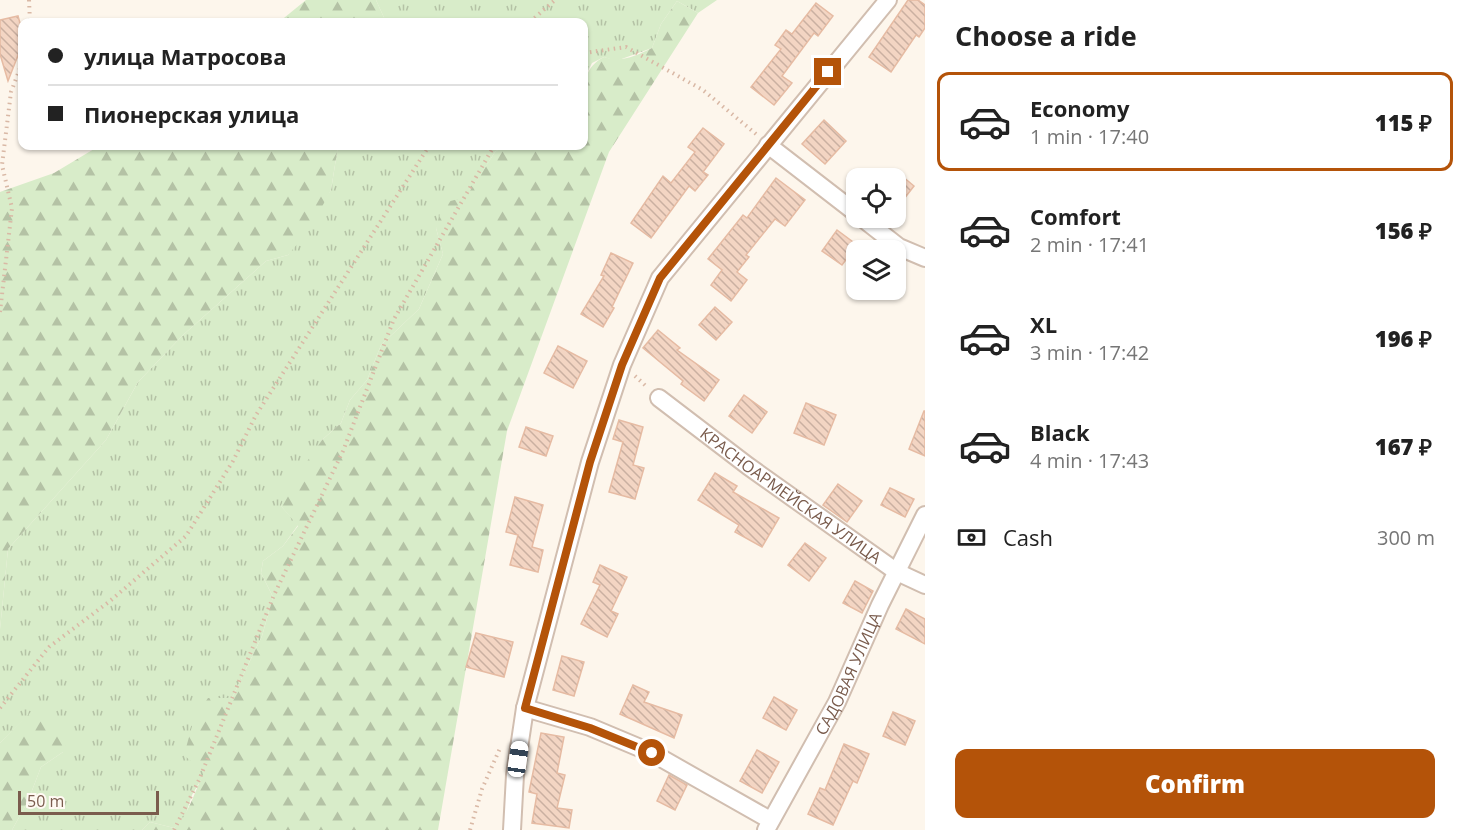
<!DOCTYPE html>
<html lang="en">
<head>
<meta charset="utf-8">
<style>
	:root { --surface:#fff; --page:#f6f6f6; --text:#222; --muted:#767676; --line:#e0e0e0; --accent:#b45309 }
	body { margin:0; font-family:"Open Sans",sans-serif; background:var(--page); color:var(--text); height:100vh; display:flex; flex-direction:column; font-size:22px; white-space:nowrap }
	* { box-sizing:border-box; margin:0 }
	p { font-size:20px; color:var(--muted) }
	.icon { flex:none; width:33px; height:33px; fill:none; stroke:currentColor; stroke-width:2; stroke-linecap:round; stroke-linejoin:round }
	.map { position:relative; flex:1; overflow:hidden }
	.drawer { display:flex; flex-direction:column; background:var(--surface); width:540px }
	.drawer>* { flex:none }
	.hud { position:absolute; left:18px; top:18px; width:570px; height:132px; border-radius:12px; box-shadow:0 2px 4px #0004; display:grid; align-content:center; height:132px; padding:0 30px; background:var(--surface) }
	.controls { position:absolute; left:846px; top:168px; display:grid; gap:12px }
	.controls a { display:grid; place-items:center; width:60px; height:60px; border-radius:12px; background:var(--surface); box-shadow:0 2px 4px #0004; font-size:30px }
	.scale { position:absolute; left:18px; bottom:15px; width:141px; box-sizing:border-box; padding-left:6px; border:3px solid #7a5c4d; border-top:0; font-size:16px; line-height:21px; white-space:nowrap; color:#7a5c4d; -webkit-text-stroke:4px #fffaf3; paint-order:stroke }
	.end { position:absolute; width:27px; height:27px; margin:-14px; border:8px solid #b45309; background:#fff; box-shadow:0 0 0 3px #fff }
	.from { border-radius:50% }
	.car { position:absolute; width:18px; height:36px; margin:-18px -9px; border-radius:8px; box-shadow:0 0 4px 2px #0007; background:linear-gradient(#fff 24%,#345 0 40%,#fff 0 76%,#345 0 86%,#fff 0) }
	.hud b { display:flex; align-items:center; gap:21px; height:57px; font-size:22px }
	.hud b+b { border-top:2px solid var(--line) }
	.hud i { width:15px; height:15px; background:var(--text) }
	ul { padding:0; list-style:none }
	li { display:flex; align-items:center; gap:18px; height:99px; margin:0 12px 9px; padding:0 18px; border:3px solid transparent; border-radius:12px }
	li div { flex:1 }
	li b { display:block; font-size:22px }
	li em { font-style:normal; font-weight:800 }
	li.on { border-color:var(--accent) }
	li>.icon { width:54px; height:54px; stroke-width:1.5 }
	h2 { padding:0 30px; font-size:27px; line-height:72px }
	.pay { display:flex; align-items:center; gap:15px; height:66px; padding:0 30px; font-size:22px }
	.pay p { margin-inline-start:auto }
	.primary-button { display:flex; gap:12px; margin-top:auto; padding:12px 30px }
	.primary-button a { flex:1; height:69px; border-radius:12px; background:var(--accent); color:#fff; font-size:24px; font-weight:800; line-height:69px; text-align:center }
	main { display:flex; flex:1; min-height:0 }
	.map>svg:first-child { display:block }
	.grass { fill:url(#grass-tufts) }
	.forest { fill:url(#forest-firs) }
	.building { fill:url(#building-back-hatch); stroke:#e6bba3; stroke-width:1.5 }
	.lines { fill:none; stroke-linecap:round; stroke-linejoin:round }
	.street-casing { stroke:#d1beb0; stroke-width:20 }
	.path { stroke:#d9b8a5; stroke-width:4; stroke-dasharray:1.5 4.5; stroke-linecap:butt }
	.street { stroke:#fff; stroke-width:16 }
	.route { stroke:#b45309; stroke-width:8 }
	.labels { text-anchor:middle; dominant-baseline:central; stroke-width:4.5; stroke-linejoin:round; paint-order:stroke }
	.street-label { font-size:16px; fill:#7a5c4d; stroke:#fffaf3 }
</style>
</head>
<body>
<main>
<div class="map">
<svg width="925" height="830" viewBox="0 0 925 830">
	<defs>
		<pattern id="grass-tufts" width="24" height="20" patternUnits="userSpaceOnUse" patternTransform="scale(1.5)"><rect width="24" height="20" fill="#d8ecc9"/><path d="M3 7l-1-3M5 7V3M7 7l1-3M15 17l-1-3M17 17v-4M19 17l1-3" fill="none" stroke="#b4c2a5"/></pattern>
		<pattern id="forest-firs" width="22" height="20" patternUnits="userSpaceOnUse" patternTransform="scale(1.5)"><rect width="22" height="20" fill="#d8ecc9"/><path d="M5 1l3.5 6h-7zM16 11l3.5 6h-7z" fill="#b4c2a5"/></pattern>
		<pattern id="building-back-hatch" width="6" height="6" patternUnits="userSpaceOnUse" patternTransform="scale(1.5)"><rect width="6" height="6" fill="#f3d5c3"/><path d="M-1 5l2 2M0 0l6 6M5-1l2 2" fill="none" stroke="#cab0a1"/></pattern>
	</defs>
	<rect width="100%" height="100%" fill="#fdf6ec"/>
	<!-- grass -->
	<g class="grass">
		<path d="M376,0h341l-19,13 -21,-12 -16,23 -9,24 -36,13 -12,-4 -12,6 -8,16v-57h-198z"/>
		<path d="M338,146h165l-8,6 -29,46 -30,30 7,26 -24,55 -38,36 -14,35 -17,20 -9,23 -19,17 -41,66 17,19 -15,21 -20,15 -2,12 12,24 -11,39 -30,62h-24l-3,75 -13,22 -8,25 -10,8 -24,-6 -8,8h-130l16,-29 13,-34 22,-15 -31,-40 -32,31v-114l8,-80 98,-109 32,-58 45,-47 83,-74 22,-6 43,-65z"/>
	</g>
	<!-- forest -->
	<g class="forest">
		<path d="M306,0h70l10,22h-107z"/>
		<path d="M677,1l21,12 -89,139 -102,279 -69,399h-296l8,-8 24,6c14,-11 21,-38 30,-55l-20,-18 10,-36 14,-21h24l30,-62 11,-39 -12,-24 2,-12 20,-15 15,-20 -17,-20 4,-13 37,-53 19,-17 9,-23 17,-20 14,-35 38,-36 24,-55 -7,-26 7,-25 23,-6 29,-45 8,-6h81c0,-30 -11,-74 20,-89 18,6 31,-1 48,-9l9,-24z"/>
		<path d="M99,146h239l-7,44 -21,39 -22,26 -22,6 -83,74 -45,47 -32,58 -98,109 -8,80v-437l54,-19z"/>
		<path d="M31,712c18,1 30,13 37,29l-5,11 -22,15 -13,34 -16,29h-12v-87z"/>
	</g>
	<!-- building -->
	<g class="building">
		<path d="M908,0h10l7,5v23l-6,9 -3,-2 -25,37 -22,-15z"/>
		<path d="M816,3l17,13 -15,20 -4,-3 -32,43 10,7 -18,22 -23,-18 30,-38 -6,-4 11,-15 6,4z"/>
		<path d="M18,16l4,14v15l-14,36 -8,-27v-34z"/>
		<path d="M824,120l22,21 -21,23 -23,-20z"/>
		<path d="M703,128l21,16 -21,28 5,3 -13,16 -6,-5 -38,52 -20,-15 32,-47 8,7 24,-31 -7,-5z"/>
		<path d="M896,171l18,15 -18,23z"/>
		<path d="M776,178l29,22 -20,26 -10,-7 -29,36 3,2 -12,15 10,8 -16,21 -20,-16 11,-15 -14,-11 35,-44 4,3z"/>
		<path d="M837,230l20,15 -15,20 -20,-14z"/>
		<path d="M611,253l22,10 -21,44 2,1 -11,19 -22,-13 23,-38 -3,-1z"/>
		<path d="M715,307l17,15 -16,18 -17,-15z"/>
		<path d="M658,330l22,18 -3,2 42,30 -15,21 -23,-17 2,-3 -40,-33z"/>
		<path d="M558,346l29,15 -14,27 -29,-15z"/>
		<path d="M744,395l23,17 -15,21 -23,-17z"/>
		<path d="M806,403l30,12 -12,30 -30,-12z"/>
		<path d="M924,411h1v45l-16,-7z"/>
		<path d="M619,420l24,7 -10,38 11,3 -9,31 -26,-7 14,-50 -10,-3z"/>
		<path d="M526,427l27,9 -7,20 -27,-9z"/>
		<path d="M715,473l22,13 -4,6 46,26 -17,29 -27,-15 4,-7 -41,-25z"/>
		<path d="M838,484l24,17 -15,21 -24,-17z"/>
		<path d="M890,488l24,11 -9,18 -24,-12z"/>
		<path d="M515,497l28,8 -11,42 11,3 -5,22 -28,-7 8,-30 -12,-3z"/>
		<path d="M805,543l21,15 -17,23 -21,-16z"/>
		<path d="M600,565l27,12 -16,34 7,3 -11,23 -26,-13 19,-39 -7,-3z"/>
		<path d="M855,581l18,10 -11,22 -19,-10z"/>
		<path d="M906,609l19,10v25l-29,-15z"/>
		<path d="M476,633l37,9 -9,35 -38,-10z"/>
		<path d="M562,656l22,6 -10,34 -21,-6z"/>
		<path d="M633,685l16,7 -5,10 38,13 -8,23 -54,-24z"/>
		<path d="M774,697l23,13 -11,20 -23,-12z"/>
		<path d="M893,712l22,9 -10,24 -22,-9z"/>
		<path d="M541,733l23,4 -7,36 8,2 -8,33 15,2 -3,18 -37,-5 5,-29 -8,-2z"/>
		<path d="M844,744l25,10 -12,29 -4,-2 -20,44 -25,-11 12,-26 5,2z"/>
		<path d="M757,750l22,12 -17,31 -22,-12z"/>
		<path d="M669,775l18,10 -12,25 -18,-9z"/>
	</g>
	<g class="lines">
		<defs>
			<g id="street">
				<path d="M768,145l88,68"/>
				<path d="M862,218l37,29 26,11"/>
				<path id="s1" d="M659,398l89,68 149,106 28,13"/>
				<path d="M525,708l65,19 62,26 118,67"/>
				<path d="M512,830l3,-55 10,-67 65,-246 32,-97 38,-87 228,-278"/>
				<path id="s2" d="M766,830l71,-128 43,-97 45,-90"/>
			</g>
		</defs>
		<!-- street casing -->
		<use href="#street" class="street-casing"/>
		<!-- path -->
		<g class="path">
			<path d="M29,0l1,22"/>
			<path d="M530,22l25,-22"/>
			<path d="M584,53l42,-6 77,43 53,44"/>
			<path d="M0,312l12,-104 -10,-43 9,-73 11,-29"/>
			<path d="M635,376l12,11"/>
			<path d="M0,708l49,-61 61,-46 76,-65 47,-75 23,-46 173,-269"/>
			<path d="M174,830l25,-50 75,-185 69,-144 51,-132 100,-173"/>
			<path d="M470,830l12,-41 19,-43"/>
		</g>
		<!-- street -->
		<use href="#street" class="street"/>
	</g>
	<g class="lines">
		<!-- route -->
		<path class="route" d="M652,753l-62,-25 -65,-20 65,-246 32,-97 38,-87 168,-206"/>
	</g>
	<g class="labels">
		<!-- street labels -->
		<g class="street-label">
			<text stroke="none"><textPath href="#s1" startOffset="164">КРАСНОАРМЕЙСКАЯ УЛИЦА</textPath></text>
			<text stroke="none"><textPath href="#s2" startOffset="177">САДОВАЯ УЛИЦА</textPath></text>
		</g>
	</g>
</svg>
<div class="controls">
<a><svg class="icon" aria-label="locate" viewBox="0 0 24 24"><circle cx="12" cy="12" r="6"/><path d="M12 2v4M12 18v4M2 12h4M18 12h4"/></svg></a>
<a><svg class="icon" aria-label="layers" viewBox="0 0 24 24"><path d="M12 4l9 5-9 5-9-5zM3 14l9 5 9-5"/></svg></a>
</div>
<div class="scale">50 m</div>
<i class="end from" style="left:652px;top:753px"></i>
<i class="end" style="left:828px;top:72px"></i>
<i class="car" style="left:518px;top:759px;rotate:8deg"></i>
<div class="hud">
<b><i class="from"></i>улица Матросова</b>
<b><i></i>Пионерская улица</b>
</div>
</div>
<section class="drawer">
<h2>Choose a ride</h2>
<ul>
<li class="on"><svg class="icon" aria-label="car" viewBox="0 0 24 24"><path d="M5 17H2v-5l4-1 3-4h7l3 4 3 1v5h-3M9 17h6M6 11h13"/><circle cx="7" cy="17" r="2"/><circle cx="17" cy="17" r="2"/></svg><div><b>Economy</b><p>1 min · 17:40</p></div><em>115 ₽</em></li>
<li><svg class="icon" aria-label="car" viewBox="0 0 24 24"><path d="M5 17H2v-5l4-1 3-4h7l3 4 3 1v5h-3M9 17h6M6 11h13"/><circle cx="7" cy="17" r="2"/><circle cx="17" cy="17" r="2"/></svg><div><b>Comfort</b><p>2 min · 17:41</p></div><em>156 ₽</em></li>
<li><svg class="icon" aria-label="car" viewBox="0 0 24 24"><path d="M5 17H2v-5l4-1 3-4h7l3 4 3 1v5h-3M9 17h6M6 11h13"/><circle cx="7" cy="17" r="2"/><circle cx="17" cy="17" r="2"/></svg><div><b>XL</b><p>3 min · 17:42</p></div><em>196 ₽</em></li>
<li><svg class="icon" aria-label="car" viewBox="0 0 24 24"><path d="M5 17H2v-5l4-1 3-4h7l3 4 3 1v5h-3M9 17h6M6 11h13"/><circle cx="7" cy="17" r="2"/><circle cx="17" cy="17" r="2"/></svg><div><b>Black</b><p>4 min · 17:43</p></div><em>167 ₽</em></li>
</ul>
<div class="pay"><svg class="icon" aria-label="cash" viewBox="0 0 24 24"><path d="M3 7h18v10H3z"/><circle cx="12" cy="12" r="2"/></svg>Cash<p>300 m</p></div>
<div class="primary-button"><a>Confirm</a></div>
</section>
</main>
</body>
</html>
